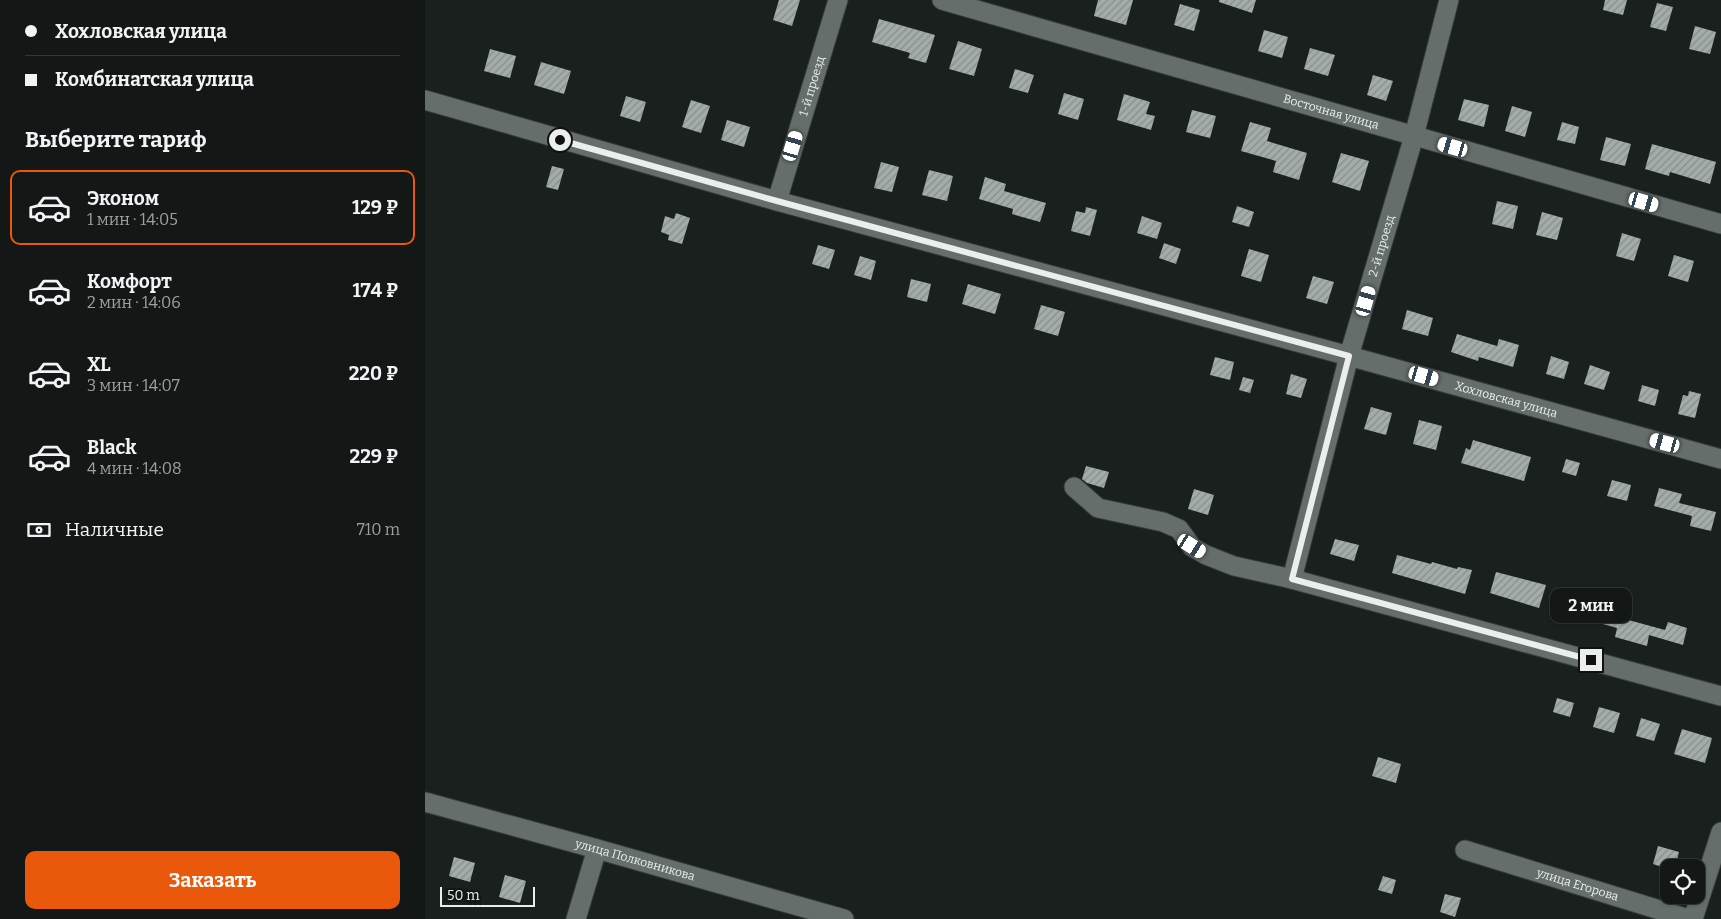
<!DOCTYPE html>
<html lang="ru">
<head>
<meta charset="utf-8">
<style>
	:root { --surface:#131816; --page:#202523; --text:#f1f3f6; --muted:#9da0a1; --line:#323735; --accent:#ea580c }
	body { margin:0; font-family:Bitter,serif; background:var(--page); color:var(--text); height:100vh; display:flex; flex-direction:column; font-size:19px; white-space:nowrap }
	* { box-sizing:border-box; margin:0 }
	p { font-size:16px; color:var(--muted) }
	.icon { flex:none; width:28px; height:28px; fill:none; stroke:currentColor; stroke-width:2; stroke-linecap:round; stroke-linejoin:round }
	.map { position:relative; flex:1; overflow:hidden }
	.details { display:flex; flex-direction:column; background:var(--surface); width:425px }
	.details>* { flex:none }
	.banner { display:grid; align-content:center; height:110px; padding:0 25px; background:var(--surface) }
	.tools { position:absolute; left:1235px; top:859px; display:grid; gap:10px }
	.tools a { display:grid; place-items:center; width:45px; height:45px; border-radius:10px; background:var(--surface); box-shadow:0 1px 4px #0004,0 0 0 1px var(--line); font-size:25px }
	.scale { position:absolute; left:15px; bottom:12px; width:95px; box-sizing:border-box; padding-left:5px; border:2px solid #eaefed; border-top:0; font-size:14px; line-height:18px; white-space:nowrap; color:#eaefed; -webkit-text-stroke:4px #101715; paint-order:stroke }
	.end { position:absolute; width:22px; height:22px; margin:-11px; border:6px solid #eaefed; background:#111; box-shadow:0 0 0 2px #111 }
	.from { border-radius:50% }
	.bubble { position:absolute; height:35px; border-radius:10px; background:var(--surface); box-shadow:0 1px 4px #0004,0 0 0 1px var(--line); font-size:16px; font-weight:700; line-height:35px; text-align:center }
	.car { position:absolute; width:15px; height:30px; margin:-15px -8px; border-radius:6px; box-shadow:0 0 4px 1px #0007; background:linear-gradient(#fff 24%,#345 0 40%,#fff 0 76%,#345 0 86%,#fff 0) }
	.banner b { display:flex; align-items:center; gap:18px; height:48px; font-size:19px }
	.banner b+b { border-top:1px solid var(--line) }
	.banner i { width:12px; height:12px; background:var(--text) }
	ul { padding:0; list-style:none }
	li { display:flex; align-items:center; gap:15px; height:75px; margin:0 10px 8px; padding:0 15px; border:2px solid transparent; border-radius:10px }
	li div { flex:1 }
	li b { display:block; font-size:19px }
	li em { font-style:normal; font-weight:700 }
	li.selected { border-color:var(--accent) }
	li>.icon { width:45px; height:45px; stroke-width:1.5 }
	h2 { padding:0 25px; font-size:22px; line-height:60px }
	.pay { display:flex; align-items:center; gap:12px; height:55px; padding:0 25px; font-size:19px }
	.pay p { margin-inline-start:auto }
	.primary-button { display:flex; gap:10px; margin-top:auto; padding:10px 25px }
	.primary-button a { flex:1; height:58px; border-radius:10px; background:var(--accent); color:#fff; font-size:20px; font-weight:700; line-height:58px; text-align:center }
	main { display:flex; flex:1; min-height:0 }
	.map>svg:first-child { display:block }
	.building { fill:url(#building-hatch) }
	.lines { fill:none; stroke-linecap:round; stroke-linejoin:round }
	.minor-casing { stroke:#373c3a; stroke-width:21 }
	.minor { stroke:#656e6b; stroke-width:19 }
	.route { stroke:#eaefed; stroke-width:6 }
	.labels { text-anchor:middle; dominant-baseline:central; stroke-width:5; stroke-linejoin:round; paint-order:stroke }
	.street-label { font-size:12px; fill:#eaefed; stroke:#101715 }
</style>
</head>
<body>
<main>
<section class="details">
<div class="banner">
<b><i class="from"></i>Хохловская улица</b>
<b><i></i>Комбинатская улица</b>
</div>
<h2>Выберите тариф</h2>
<ul>
<li class="selected"><svg class="icon" aria-label="car" viewBox="0 0 24 24"><path d="M5 17H2v-5l4-1 3-4h7l3 4 3 1v5h-3M9 17h6M6 11h13"/><circle cx="7" cy="17" r="2"/><circle cx="17" cy="17" r="2"/></svg><div><b>Эконом</b><p>1 мин · 14:05</p></div><em>129 ₽</em></li>
<li><svg class="icon" aria-label="car" viewBox="0 0 24 24"><path d="M5 17H2v-5l4-1 3-4h7l3 4 3 1v5h-3M9 17h6M6 11h13"/><circle cx="7" cy="17" r="2"/><circle cx="17" cy="17" r="2"/></svg><div><b>Комфорт</b><p>2 мин · 14:06</p></div><em>174 ₽</em></li>
<li><svg class="icon" aria-label="car" viewBox="0 0 24 24"><path d="M5 17H2v-5l4-1 3-4h7l3 4 3 1v5h-3M9 17h6M6 11h13"/><circle cx="7" cy="17" r="2"/><circle cx="17" cy="17" r="2"/></svg><div><b>XL</b><p>3 мин · 14:07</p></div><em>220 ₽</em></li>
<li><svg class="icon" aria-label="car" viewBox="0 0 24 24"><path d="M5 17H2v-5l4-1 3-4h7l3 4 3 1v5h-3M9 17h6M6 11h13"/><circle cx="7" cy="17" r="2"/><circle cx="17" cy="17" r="2"/></svg><div><b>Black</b><p>4 мин · 14:08</p></div><em>229 ₽</em></li>
</ul>
<div class="pay"><svg class="icon" aria-label="cash" viewBox="0 0 24 24"><path d="M3 7h18v10H3z"/><circle cx="12" cy="12" r="2"/></svg>Наличные<p>710 m</p></div>
<div class="primary-button"><a>Заказать</a></div>
</section>
<div class="map">
<svg width="1296" height="919" viewBox="0 0 1296 919">
	<defs>
		<pattern id="building-hatch" width="6" height="6" patternUnits="userSpaceOnUse" patternTransform="scale(1.25)"><rect width="6" height="6" fill="#a3aca8"/><path d="M-1 1l2-2M0 6l6-6M5 7l2-2" fill="none" stroke="#878e8b"/></pattern>
	</defs>
	<rect width="100%" height="100%" fill="#19201e"/>
	<!-- building -->
	<g class="building">
		<path d="M354,0h21l-8,26 -19,-6z"/>
		<path d="M673,0h35l-7,25 -32,-9z"/>
		<path d="M794,0h37l-4,13 -33,-11z"/>
		<path d="M1180,0h22l-4,15 -20,-5z"/>
		<path d="M1232,3l16,4 -7,24 -16,-4z"/>
		<path d="M755,4l20,6 -6,21 -20,-6z"/>
		<path d="M454,19l56,16 -9,28 -18,-5 2,-5 -38,-11z"/>
		<path d="M1270,26l21,6 -6,22 -21,-5z"/>
		<path d="M839,30l24,7 -6,21 -24,-7z"/>
		<path d="M533,41l24,8 -8,27 -25,-7z"/>
		<path d="M885,48l25,7 -7,21 -24,-7z"/>
		<path d="M65,49l26,7 -6,22 -26,-7z"/>
		<path d="M116,62l30,9 -7,23 -30,-9z"/>
		<path d="M590,69l19,6 -6,18 -19,-5z"/>
		<path d="M948,75l20,6 -7,20 -19,-6z"/>
		<path d="M639,93l20,6 -6,21 -20,-6z"/>
		<path d="M699,94l26,8 -4,12 9,2 -4,14 -34,-10z"/>
		<path d="M201,96l20,6 -6,20 -20,-6z"/>
		<path d="M1039,99l25,6 -5,22 -26,-7z"/>
		<path d="M266,100l19,6 -9,27 -19,-6z"/>
		<path d="M1087,106l20,6 -7,25 -20,-6z"/>
		<path d="M767,110l24,6 -6,22 -24,-6z"/>
		<path d="M302,120l23,7 -6,20 -23,-7z"/>
		<path d="M825,122l21,6 -4,13 40,12 -8,27 -26,-8 3,-11 -35,-10z"/>
		<path d="M1137,122l17,5 -4,17 -18,-4z"/>
		<path d="M1181,137l25,7 -6,22 -25,-6z"/>
		<path d="M1227,144l64,18 -6,22 -40,-12 -1,4 -24,-7z"/>
		<path d="M916,153l28,8 -9,30 -28,-9z"/>
		<path d="M456,162l18,5 -7,25 -18,-4z"/>
		<path d="M127,166l12,3 -6,21 -12,-3z"/>
		<path d="M504,170l24,6 -6,25 -25,-6z"/>
		<path d="M560,177l21,7 -2,7 42,12 -6,19 -28,-8 1,-5 -34,-10z"/>
		<path d="M1072,201l21,5 -5,23 -21,-5z"/>
		<path d="M812,206l17,6 -5,15 -17,-5z"/>
		<path d="M661,207l11,3 -7,26 -19,-5 5,-20 9,2z"/>
		<path d="M1117,212l21,6 -6,22 -21,-5z"/>
		<path d="M251,213l14,5 -8,26 -14,-4 1,-5 -8,-3 4,-16 9,3z"/>
		<path d="M717,216l20,7 -5,16 -20,-6z"/>
		<path d="M1197,233l19,6 -7,22 -18,-5z"/>
		<path d="M739,243l17,6 -5,15 -17,-6z"/>
		<path d="M393,245l17,5 -6,19 -17,-5z"/>
		<path d="M824,249l20,6 -8,27 -20,-6z"/>
		<path d="M1249,255l20,6 -6,21 -20,-6z"/>
		<path d="M435,256l16,5 -5,19 -17,-5z"/>
		<path d="M888,276l21,6 -7,22 -21,-6z"/>
		<path d="M486,279l20,5 -4,18 -20,-5z"/>
		<path d="M543,284l33,10 -6,20 -33,-10z"/>
		<path d="M616,305l24,7 -7,24 -24,-7z"/>
		<path d="M982,310l26,8 -5,18 -26,-7z"/>
		<path d="M1032,334l40,12 2,-7 20,6 -6,22 -34,-10 -1,4 -27,-9z"/>
		<path d="M1126,356l18,6 -5,17 -18,-5z"/>
		<path d="M790,357l19,5 -4,18 -20,-5z"/>
		<path d="M1165,365l20,7 -6,18 -20,-6z"/>
		<path d="M866,374l16,5 -6,19 -15,-4z"/>
		<path d="M818,377l11,3 -4,13 -11,-3z"/>
		<path d="M1217,385l17,5 -4,16 -17,-5z"/>
		<path d="M1264,391l12,3 -6,24 -17,-4 5,-19 5,1z"/>
		<path d="M946,407l21,6 -6,22 -22,-6z"/>
		<path d="M994,420l23,6 -6,24 -23,-6z"/>
		<path d="M1048,440l58,17 -7,24 -63,-18 5,-15 4,2z"/>
		<path d="M1141,459l14,4 -4,13 -14,-4z"/>
		<path d="M661,466l23,6 -5,16 -17,-5 -5,-4z"/>
		<path d="M1187,480l19,5 -4,16 -20,-5z"/>
		<path d="M1234,488l23,6 -3,9 37,9 -5,19 -21,-5 2,-10 -38,-10z"/>
		<path d="M769,489l20,6 -6,20 -20,-6z"/>
		<path d="M910,539l24,6 -5,16 -24,-7z"/>
		<path d="M972,555l34,9 1,-2 25,7 1,-2 14,3 -7,24 -73,-21z"/>
		<path d="M1071,572l50,13 -7,23 -49,-15z"/>
		<path d="M1157,593l25,8 -4,12 62,17 3,-8 19,6 -4,17 -34,-10 -2,11 -32,-9 2,-9 -42,-12z"/>
		<path d="M1132,698l17,5 -4,14 -17,-5z"/>
		<path d="M1174,707l21,6 -6,20 -21,-6z"/>
		<path d="M1216,718l19,6 -6,17 -18,-5z"/>
		<path d="M1257,729l30,9 -7,25 -31,-9z"/>
		<path d="M953,757l23,7 -5,19 -24,-7z"/>
		<path d="M1233,846l21,6 -4,16h-10l-12,-4z"/>
		<path d="M29,857l21,6 -5,19 -21,-6z"/>
		<path d="M80,875l21,6 -6,22 -21,-6z"/>
		<path d="M958,876l13,4 -4,14 -14,-4z"/>
		<path d="M1020,894l16,4 -6,19 -15,-5z"/>
	</g>
	<g class="lines">
		<defs>
			<g id="minor">
				<path id="s1" d="M517,0l779,224"/>
				<path id="s2" d="M0,100l352,101 572,155 372,103"/>
				<path id="s3" d="M352,201l61,-201"/>
				<path d="M649,487l24,21 65,14 16,7 13,18 14,8 28,11 58,13 429,117"/>
				<path id="s4" d="M867,579l57,-223 65,-220 35,-136"/>
				<path id="s5" d="M0,802l172,47 247,70"/>
				<path id="s6" d="M1040,850l224,69"/>
				<path d="M151,919l21,-70"/>
				<path d="M1268,919l28,-87"/>
			</g>
		</defs>
		<!-- minor casing -->
		<use href="#minor" class="minor-casing"/>
		<!-- minor -->
		<use href="#minor" class="minor"/>
	</g>
	<g class="lines">
		<!-- route -->
		<path class="route" d="M135,140l217,61 572,155 -57,223 299,81"/>
	</g>
	<g class="labels">
		<!-- street labels -->
		<g class="street-label">
			<text stroke="none"><textPath href="#s3" startOffset="120">1-й проезд</textPath></text>
			<text stroke="none"><textPath href="#s1" startOffset="405">Восточная улица</textPath></text>
			<text stroke="none"><textPath href="#s4" startOffset="345">2-й проезд</textPath></text>
			<text stroke="none"><textPath href="#s2" startOffset="1122">Хохловская улица</textPath></text>
			<text stroke="none"><textPath href="#s5" startOffset="218">улица Полковникова</textPath></text>
			<text stroke="none"><textPath href="#s6" startOffset="118">улица Егорова</textPath></text>
		</g>
	</g>
</svg>
<div class="tools">
<a><svg class="icon" aria-label="locate" viewBox="0 0 24 24"><circle cx="12" cy="12" r="6"/><path d="M12 2v4M12 18v4M2 12h4M18 12h4"/></svg></a>
</div>
<div class="scale">50 m</div>
<i class="end from" style="left:135px;top:140px"></i>
<i class="end" style="left:1166px;top:660px"></i>
<div class="bubble" style="left:1125px;top:588px;width:82px">2 мин</div>
<i class="car" style="left:368px;top:146px;rotate:17deg"></i>
<i class="car" style="left:1028px;top:147px;rotate:286deg"></i>
<i class="car" style="left:1219px;top:202px;rotate:106deg"></i>
<i class="car" style="left:941px;top:301px;rotate:16deg"></i>
<i class="car" style="left:999px;top:376px;rotate:106deg"></i>
<i class="car" style="left:1240px;top:443px;rotate:285deg"></i>
<i class="car" style="left:767px;top:546px;rotate:122deg"></i>
</div>
</main>
</body>
</html>
